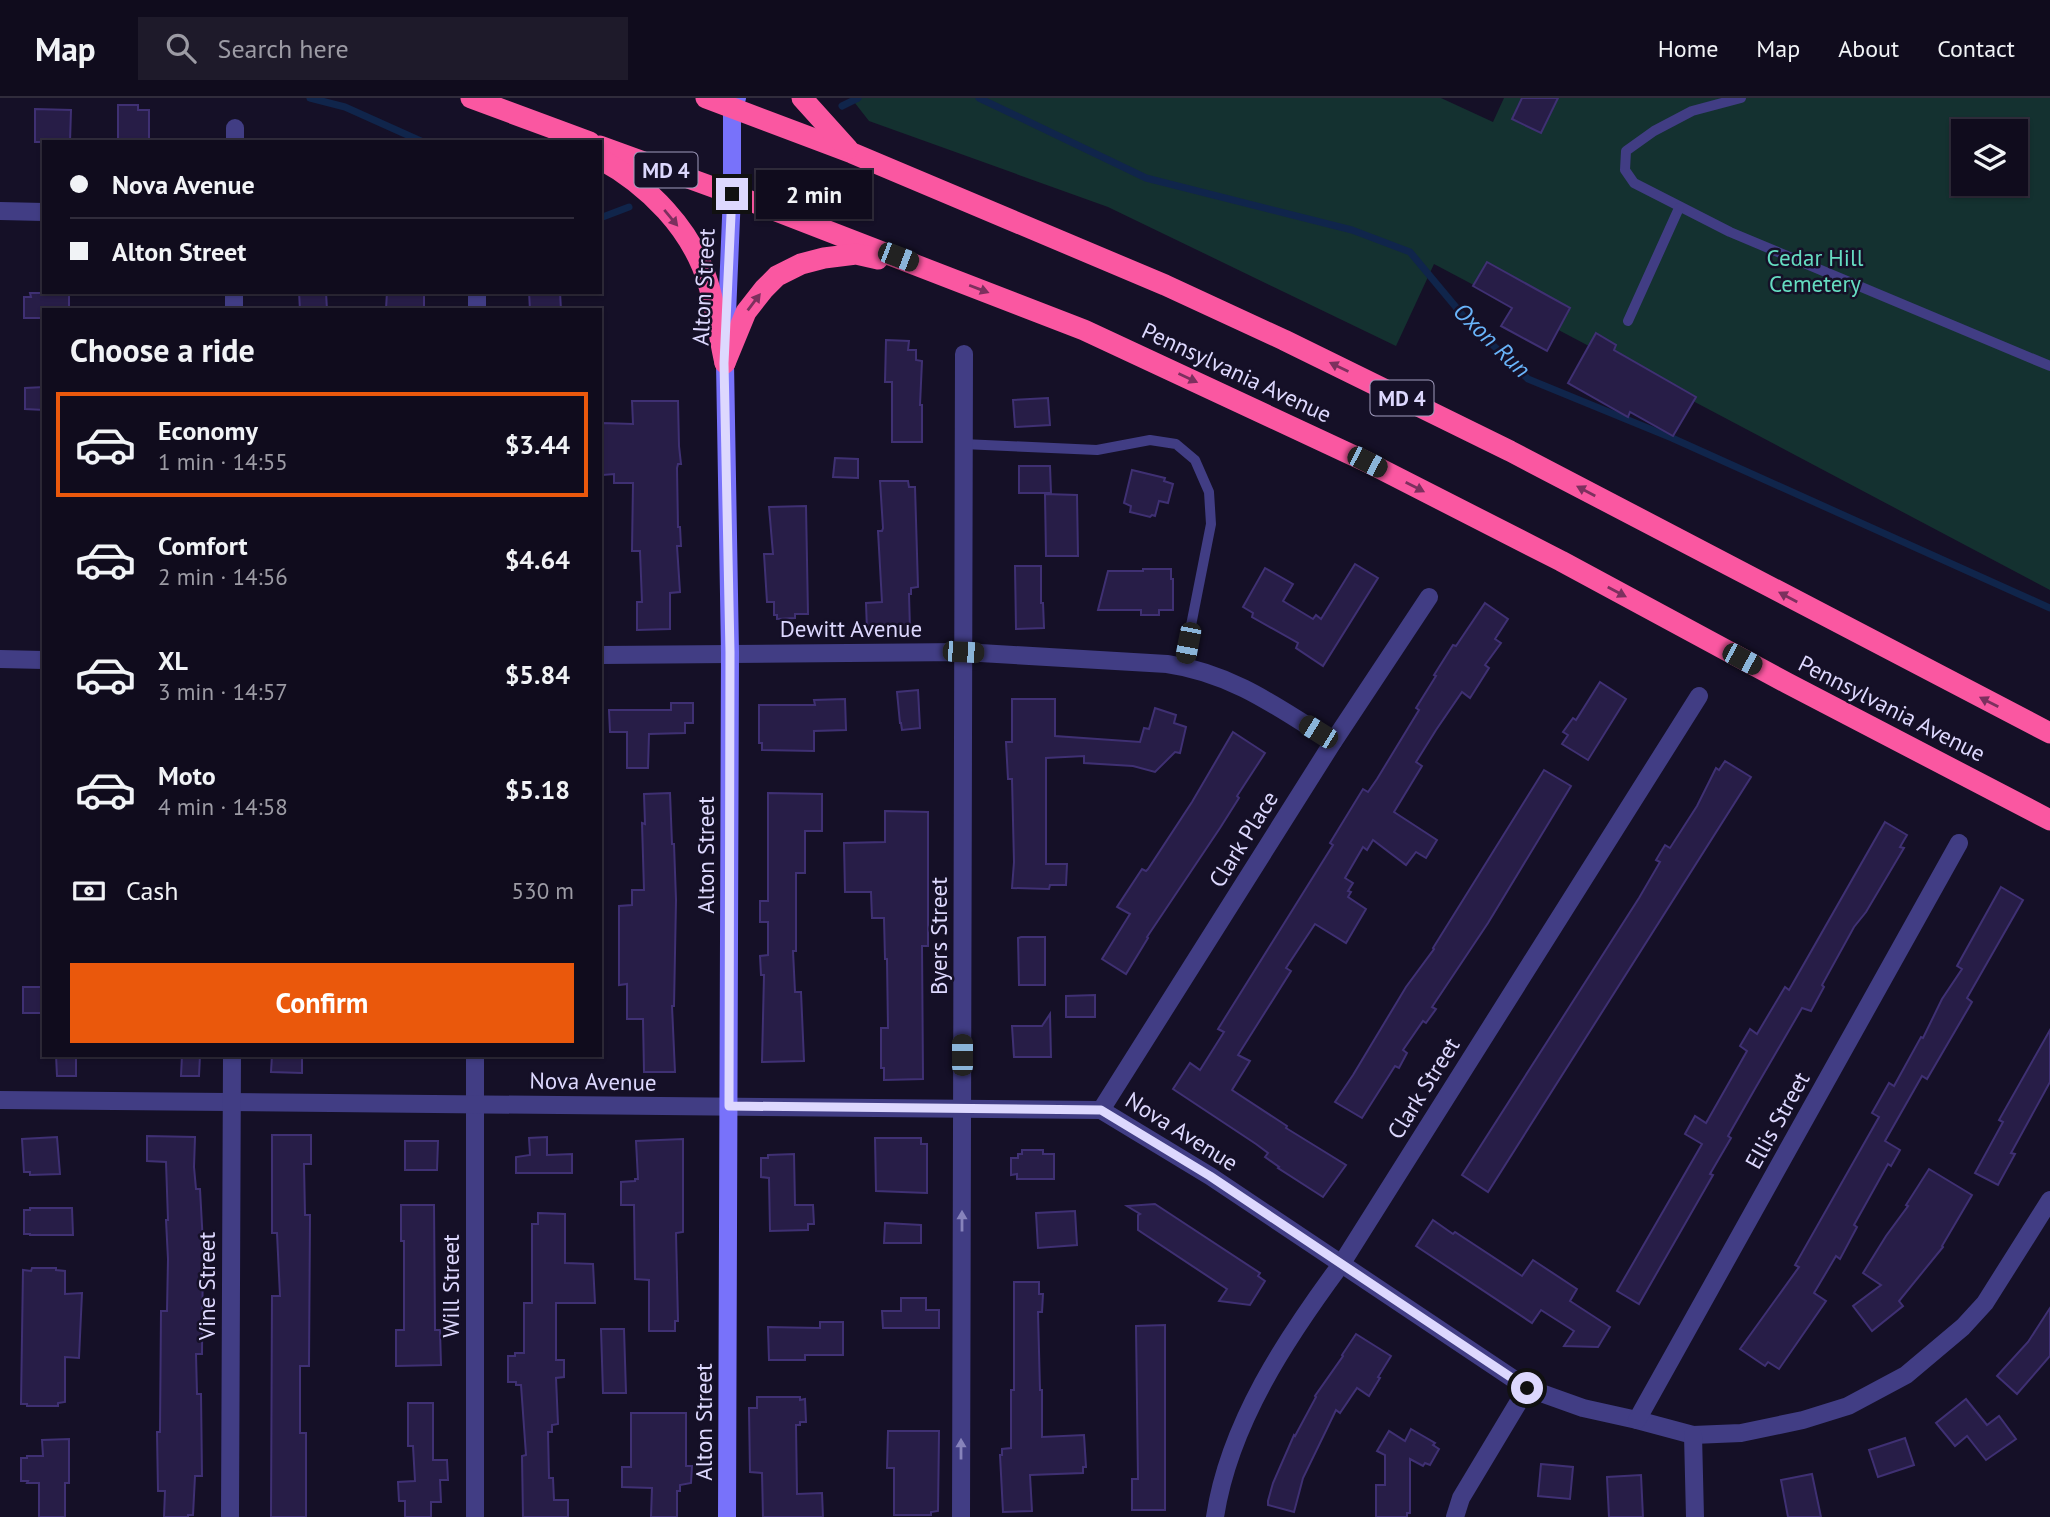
<!DOCTYPE html>
<html lang="en">
<head>
<meta charset="utf-8">
<style>
	:root { --surface:#100c1d; --page:#1e1a2a; --text:#f1f3f6; --muted:#9c9ba4; --line:#302c3b; --accent:#ea580c }
	body { margin:0; font-family:"PT Sans",sans-serif; background:var(--page); color:var(--text); height:100vh; display:flex; flex-direction:column; font-size:26px; white-space:nowrap }
	* { box-sizing:border-box; margin:0 }
	p { font-size:23px; color:var(--muted) }
	.icon { flex:none; width:38px; height:38px; fill:none; stroke:currentColor; stroke-width:2; stroke-linecap:round; stroke-linejoin:round }
	.map { position:relative; flex:1; overflow:hidden }
	.drawer { position:absolute; left:42px; top:210px; width:560px; height:749px; display:flex; flex-direction:column; background:var(--surface); border-radius:0px; box-shadow:0 2px 5px #0004,0 0 0 2px var(--line) }
	.drawer>* { flex:none }
	.guide { position:absolute; left:42px; top:42px; width:560px; height:154px; border-radius:0px; box-shadow:0 2px 5px #0004,0 0 0 2px var(--line); display:grid; align-content:center; height:154px; padding:0 28px; background:var(--surface) }
	.controls { position:absolute; left:1951px; top:21px; display:grid; gap:14px }
	.controls a { display:grid; place-items:center; width:77px; height:77px; border-radius:0px; background:var(--surface); box-shadow:0 2px 5px #0004,0 0 0 2px var(--line); font-size:35px }
	.end { position:absolute; width:32px; height:32px; margin:-16px; border:9px solid #ddd8fe; background:#111; box-shadow:0 0 0 4px #111 }
	.from { border-radius:50% }
	.bubble { position:absolute; height:49px; border-radius:0px; background:var(--surface); box-shadow:0 2px 5px #0004,0 0 0 2px var(--line); font-size:23px; font-weight:600; line-height:49px; text-align:center }
	.car { position:absolute; width:21px; height:42px; margin:-21px -10px; border-radius:9px; box-shadow:0 0 5px 2px #0007; background:linear-gradient(#222 24%,#8ab4d8 0 40%,#222 0 76%,#8ab4d8 0 86%,#222 0) }
	.guide b { display:flex; align-items:center; gap:24px; height:66px; font-size:26px }
	.guide b+b { border-top:2px solid var(--line) }
	.guide i { width:18px; height:18px; background:var(--text) }
	ul { padding:0; list-style:none }
	li { display:flex; align-items:center; gap:21px; height:105px; margin:0 14px 10px; padding:0 14px; border:4px solid transparent; border-radius:0px }
	li div { flex:1 }
	li b { display:block; font-size:26px }
	li em { font-style:normal; font-weight:600 }
	li.current { border-color:var(--accent) }
	li>.icon { width:63px; height:63px; stroke-width:1.5 }
	h2 { padding:0 28px; font-size:32px; line-height:84px }
	.pay { display:flex; align-items:center; gap:18px; height:77px; padding:0 28px; font-size:26px }
	.pay p { margin-inline-start:auto }
	.primary-button { display:flex; gap:14px; margin-top:auto; padding:14px 28px }
	.primary-button a { flex:1; height:80px; border-radius:0px; background:var(--accent); color:#fff; font-size:28px; font-weight:600; line-height:80px; text-align:center }
	header { display:flex; align-items:center; gap:42px; box-sizing:border-box; height:98px; padding:0 35px; background:var(--surface); border-bottom:2px solid var(--line) }
	header strong { font-size:33px }
	nav { display:flex; gap:38px; margin-inline-start:auto; font-size:24px }
	.search { width:490px; height:63px; background:var(--page); display:flex; align-items:center; gap:18px; box-sizing:border-box; padding:0 24px; border-radius:0px; color:var(--muted); font-size:26px }
	.map>svg:first-child { display:block }
	.green { fill:#143130; fill-rule:evenodd }
	.lines { fill:none; stroke-linecap:round; stroke-linejoin:round }
	.stream { stroke:#10254b; stroke-width:7 }
	.building { fill:#271d47; stroke:#3f3073; stroke-width:2 }
	.lane { stroke:#413d84; stroke-width:10 }
	.street { stroke:#413d84; stroke-width:18 }
	.secondary { stroke:#7872fa; stroke-width:18 }
	.highway { stroke:#fa57a1; stroke-width:21 }
	.oneway { fill:#7c305e }
	.oneway2 { fill:#8783bb }
	.route { stroke:#ddd8fe; stroke-width:9 }
	.labels { text-anchor:middle; dominant-baseline:central; stroke-width:5; stroke-linejoin:round; paint-order:stroke }
	.shield { fill:#151027; stroke:#a19cbe; stroke-width:2 }
	.shield-label { font-size:21px; font-weight:bold; fill:#ddd8fe }
	.park-label { font-size:23px; fill:#65dcc1; stroke:#151027 }
	.street-label { font-size:23px; fill:#ddd8fe; stroke:#151027 }
	.water-label { font-size:24px; font-style:italic; fill:#69b4fa; stroke:#151027 }
</style>
</head>
<body>
<header>
<strong>Map</strong>
<div class="search"><svg class="icon" aria-label="search" viewBox="0 0 24 24"><circle cx="10" cy="10" r="6"/><path d="M15 15l6 6"/></svg>Search here</div>
<nav><a>Home</a><a>Map</a><a>About</a><a>Contact</a></nav>
</header>
<div class="map">
<svg width="2050" height="1419" viewBox="0 0 2050 1419">
	<rect width="100%" height="100%" fill="#151027"/>
	<!-- green -->
	<path class="green" d="M851,0h590l52,24 11,-24h546v492l-616,-326 -38,82 -288,-139 -239,-86zM1964,33h52v53h-52z"/>
	<g class="lines">
		<!-- stream -->
		<g class="stream">
			<path d="M310,0l35,9 78,35"/>
			<path d="M979,0l167,80 206,52 58,22 55,66 63,61 144,59 378,170"/>
			<path d="M842,8l16,-8"/>
			<path d="M600,120l29,-11"/>
		</g>
	</g>
	<!-- building -->
	<g class="building">
		<path d="M1522,0h36l-17,35 -29,-14z"/>
		<path d="M118,7h20v5h11v32h-31z"/>
		<path d="M35,11l36,1 -1,32h-35z"/>
		<path d="M1487,164l83,46 -23,43 -46,-25 11,-18 -39,-22z"/>
		<path d="M299,194h27l1,18h-27z"/>
		<path d="M387,194h37v18l-38,-1z"/>
		<path d="M529,194h31l1,18h-31z"/>
		<path d="M30,195h39v17h-25v8h-20v-21h7z"/>
		<path d="M1596,235l20,12 -2,5 82,47 -23,39 -43,-24 -2,5 -60,-34z"/>
		<path d="M886,242l23,1 -1,9h8v10l6,1 -2,44h2v37h-30v-60h-7z"/>
		<path d="M44,289v23l-19,-1v-21z"/>
		<path d="M1048,300l2,27 -35,2 -2,-27z"/>
		<path d="M632,303h46l1,45 2,18h-3l-1,4 1,59h2l1,19h-4l3,46 -10,1v36l-33,1v-28h5l-2,-51h-8l1,-68h-19v-9l-11,1 -1,-52 31,1z"/>
		<path d="M835,360l23,1v19l-25,-1z"/>
		<path d="M1019,368h31l1,27h-32z"/>
		<path d="M1132,372l33,8 -1,3 9,3 -5,19 -9,-2 -4,15 -3,-1 -2,2 -20,-5 1,-6 -7,-3z"/>
		<path d="M880,383h28l1,6h6l3,100 -7,1v6h-2l1,36h-43l-1,-27 16,-1 -4,-71h4l1,-3z"/>
		<path d="M1045,396l32,1 1,61h-32z"/>
		<path d="M806,408l2,108h-13v4l-18,1v-4h-3v-13h-7l-3,-48h9l-4,-47z"/>
		<path d="M1355,466l23,14 -55,88 -27,-18 2,-5 -46,-26 1,-4 -10,-6 22,-39 28,16 -10,17 30,18 3,-4 5,4z"/>
		<path d="M1015,468h26v37h2l1,25 -28,1z"/>
		<path d="M1143,471h28v10h2v31h-14v5h-18v-5h-43l10,-39h35z"/>
		<path d="M1485,505l23,16 -13,20 6,4 -16,22 4,3 -19,30 -8,-6 -26,38 -20,32 6,4 -28,46 43,28 -11,18 -10,-6 -10,13 -33,-25 -6,10 -4,-3 -18,31 8,5 -5,8 3,1 -3,5 18,12 -20,34 -31,-19 -29,44 5,3 -53,84 12,6 -18,29 55,36 -1,2 60,37 -23,32 -45,-29 1,-1 -14,-10 3,-4 -12,-9 -83,-55 17,-26 10,7 24,-38 -6,-3 115,-184 -3,-2 33,-54 5,3 9,-13 42,-69 -3,-2 20,-32 -2,-1 19,-30 3,1z"/>
		<path d="M1600,584l26,17 -38,61 -26,-16 6,-9 -5,-3 10,-14 3,2z"/>
		<path d="M918,592l2,38 -18,2 -1,-7h-1l-3,-31z"/>
		<path d="M845,601l1,31 -32,1v20l-52,-1v-7h-3v-38h56l-1,-5z"/>
		<path d="M1012,601h43v37l85,6 4,-14 5,1 6,-21 21,7 -2,8 12,4 -6,26 -5,-1 -20,20 -22,-6 -49,-3v-7l-38,2v106h21l-1,21h-16l-1,4 -37,-1 2,-26 -2,-83h-4l-2,-37h6z"/>
		<path d="M671,605h22v20h-8v10l-36,1 -1,34h-21v-36h-17l-1,-22h62z"/>
		<path d="M1233,634l32,21 -28,43 2,2 -19,30 -73,109 1,1 -22,36 -24,-15 28,-45 -13,-7 25,-38 4,2 2,-2 44,-67z"/>
		<path d="M1725,663l26,16 -263,415 -26,-17 177,-277 21,-36 -4,-2 9,-15 5,3 27,-42 19,-38 3,2z"/>
		<path d="M1544,672l27,16 -83,137 -56,84 4,2 -10,14 -3,-2 -20,29 4,3 -8,15 -4,-2 -33,52 -27,-16 18,-27 53,-88 28,-38 -1,-1z"/>
		<path d="M670,695l2,51h2l2,56 -2,106h-2l3,66h-31l-1,-53h-16v-35l-8,1v-79l13,-1v-15h12l-2,-67 3,1 -1,-30z"/>
		<path d="M768,695l54,1v37h-17v42h-9v78h-3l2,41h6l3,69 -42,1 2,-87h-3l-1,-19 8,-1v-33h-8v-21h8z"/>
		<path d="M885,713l43,1v134h-6l1,133 -39,1v-12h-3v-40h7l-1,-69h-2l-1,-41h-12l-1,-26h-26l-1,-49 41,-1z"/>
		<path d="M1885,724l22,13 -7,12 4,1 -38,64 -12,15 -32,58 2,2 -13,24 -9,-3 -46,79 -28,49 3,2 -21,36 3,1 -74,129 -22,-13 85,-147 -17,-10 10,-18 11,7 41,-72 -7,-5 10,-17 7,5 28,-47 4,3z"/>
		<path d="M2001,789l22,13 -56,98 5,4 -45,77 -5,-3 -37,65 15,9 -9,16 -3,-2 -34,61 3,2 -17,32 -4,-3 -22,37 12,8 -47,68 -11,-7 -3,4 -25,-17 59,-82 -4,-2 84,-148 -7,-4 17,-30 5,3 27,-49 2,1 19,-39 20,-30 -5,-3z"/>
		<path d="M1021,839h24v48h-26l-1,-47z"/>
		<rect x="23" y="889" width="21" height="26"/>
		<path d="M1095,897v22h-29v-21z"/>
		<path d="M1050,916l1,43h-37l-2,-31h30z"/>
		<path d="M2050,932v52l-39,71 4,1 -17,31 -23,-12 28,-51 -4,-2z"/>
		<path d="M56,957h20v21h-19z"/>
		<path d="M182,957h18l-1,21h-18z"/>
		<path d="M272,957h30v18l-31,-1z"/>
		<path d="M272,1037h39v29h-7l1,51h5l-1,151h-9v67h6v84h-35l1,-221h8l-3,-63h-5z"/>
		<path d="M147,1038l48,1 -1,30 2,22h4l3,55 -1,110h-6l1,40h4l1,82h-7l-2,39h-5v2h-24l1,-26h-7l-1,-59h3l1,-121h6l1,-52 -2,-39h2l-2,-58 -19,-1z"/>
		<path d="M57,1039l3,37 -30,1v-3h-6l-2,-33z"/>
		<path d="M547,1039v18l25,-1v19h-56v-16l14,-2 -1,-17z"/>
		<path d="M875,1040h46v6h6v49l-51,-2z"/>
		<path d="M683,1041v93l-7,1 2,88h-3v10h-26v-51l-14,-1 -1,-74h-13v-23l14,-1v-2h3l-2,-38z"/>
		<path d="M405,1043h33l-1,29h-32z"/>
		<path d="M1022,1052h21v4h11v25h-37v-5l-6,1v-17h7v-4h4z"/>
		<path d="M794,1056l1,51h18l1,19h-6v6l-38,1 -1,-53 -8,-1v-19h7v-3z"/>
		<path d="M1929,1071l43,26 -30,51 1,1 -44,54 4,5 -31,25 -19,-25 28,-21 -18,-12 23,-37 22,-30 -2,-1z"/>
		<path d="M1155,1106l105,69 -2,3 7,5 -15,24 -31,-4 8,-12 -89,-59v-15l2,-1 -13,-8z"/>
		<path d="M401,1107h33l1,125h5l1,35 -45,1v-36h8v-89h-3z"/>
		<path d="M30,1110h42l1,27h-43v-1h-6v-24h6z"/>
		<path d="M1075,1113l2,34 -39,3 -2,-35z"/>
		<path d="M538,1115l27,1v49l28,1 2,39h-39v57h8v17l-8,1 2,46 -6,1v7h-4l1,46h4l1,22h14v17h-45l-1,-61 4,-1 -5,-70h-5v-3h-8v-26h7v-3h9v-50h8v-79h6z"/>
		<path d="M1433,1122l20,14 2,-2 67,44 11,-16 44,29 -7,12 40,26 -12,20 -34,-1 10,-15 -33,-21 -9,13 -116,-77z"/>
		<path d="M885,1125l36,2v18h-37z"/>
		<path d="M32,1170h24v2l9,1v23l17,-1 -3,65 -14,-1v45l-7,1v3h-31v-2h-6l2,-134 8,1z"/>
		<path d="M1014,1184h25v12h4l-1,18h-4l2,78h2v47l42,-2 2,32h-3v6l-53,2 2,36 -29,1 -3,-57h2v-6l9,-1v-58h3z"/>
		<path d="M901,1200h25v12h13v18h-56l-1,-17h19z"/>
		<path d="M2050,1210v48l-33,38 -20,-18 31,-34z"/>
		<path d="M820,1224h23v33h-38v5h-36l-1,-33 52,1z"/>
		<path d="M1165,1227v185h-33v-31h6l-2,-153z"/>
		<path d="M601,1231h23l2,64h-23z"/>
		<path d="M1356,1236l35,22 -13,21 2,1 -11,18 -12,-8 -17,25 -4,-3 -33,68 -9,34 -26,-7v-4l5,-18 21,-48 1,1 21,-39 -1,-1 28,-40 -1,-1z"/>
		<path d="M757,1299h43v3l5,-1 1,23h-6v3h-4l1,69 25,-1 1,24h-60l-1,-44 -12,-1 -1,-64h8z"/>
		<path d="M1966,1301l21,26 12,-9 17,23 -30,21 -19,-24 -12,10 -19,-23z"/>
		<path d="M408,1305h25v57h14l1,20h-8l1,22h-10v15h-26v-16h-6l-1,-19 17,-1 -2,-35h-5z"/>
		<path d="M631,1315h55v53h6l-1,17 -11,2v6h-3v26h-26l1,-29 -30,-1v-20h9z"/>
		<path d="M1411,1331l24,14 -2,2 6,4 -9,16 -5,-2 -2,3 -13,-7v54h-3v4h-31v-32h9v-30l-8,-4 12,-20 16,10z"/>
		<path d="M888,1333h51l-1,80 -7,1v3h-37v-47h-7z"/>
		<path d="M1905,1340l9,27 -36,12 -9,-27z"/>
		<path d="M69,1341v44h-4v34h-26v-34h-12l1,-2h-7v-23h6v-2h16l-1,-16z"/>
		<path d="M1541,1366l32,3 -3,32 -32,-3z"/>
		<path d="M1812,1376l9,43h-33l-7,-37z"/>
		<path d="M1641,1377l2,42h-34l-2,-40z"/>
	</g>
	<g class="lines">
		<!-- lane -->
		<g class="lane">
			<path d="M1741,0l-49,13 -38,20 -28,20 -1,19 9,13 96,49 320,134"/>
			<path d="M1628,223l51,-113"/>
			<path d="M963,346l134,6 53,-10 26,4 19,16 14,32 2,32 -28,142"/>
		</g>
		<!-- street -->
		<g class="street">
			<path d="M235,44v-14"/>
			<path d="M0,113l44,1"/>
			<path d="M477,194v18"/>
			<path d="M234,212v-18"/>
			<path d="M600,557l363,-3 204,12c65,9 112,44 166,78"/>
			<path d="M0,561l44,1"/>
			<path d="M475,957v462"/>
			<path d="M0,1002l1101,10 109,66 317,212 56,20 54,12 56,15 48,-2 62,-13 45,-14 58,-31 57,-48 22,-24 65,-103"/>
			<path d="M1101,1012l232,-368 96,-145"/>
			<path d="M1637,1322l322,-577"/>
			<path d="M1693,1337l2,82"/>
			<path d="M230,1419l2,-462"/>
			<path d="M961,1419l3,-1163"/>
			<path d="M1215,1419c14,-93 72,-180 127,-254l357,-567"/>
			<path d="M1455,1419l6,-19 66,-110"/>
		</g>
		<!-- secondary -->
		<path class="secondary" d="M727,1419l3,-865 -5,-289 7,-169v-85l5,-11"/>
		<!-- highway -->
		<g class="highway">
			<path d="M471,0l119,44"/>
			<path d="M706,0l146,55 313,132 119,55 226,111 540,282"/>
			<path d="M802,0l46,51"/>
			<path d="M600,48l132,48 352,136 283,132 194,99 226,122 263,137"/>
			<path d="M600,61c48,26 92,70 108,124 8,26 11,54 17,80"/>
			<path d="M725,265l21,-51 18,-23 13,-13 24,-12 23,-6 32,-4 22,5"/>
		</g>
	</g>
	<!-- one-way arrows -->
	<defs><path id="oneway-solid" d="M-6-.8H1V-3.2L6.5 0L1 3.2V.8H-6Z" transform="scale(1.75)"/></defs>
	<g class="oneway">
		<use href="#oneway-solid" transform="translate(671 120) rotate(50)"/>
		<use href="#oneway-solid" transform="translate(979 191) rotate(21)"/>
		<use href="#oneway-solid" transform="translate(754 204) rotate(-53)"/>
		<use href="#oneway-solid" transform="translate(1339 269) rotate(-154)"/>
		<use href="#oneway-solid" transform="translate(1188 280) rotate(25)"/>
		<use href="#oneway-solid" transform="translate(1415 389) rotate(27)"/>
		<use href="#oneway-solid" transform="translate(1586 393) rotate(-152)"/>
		<use href="#oneway-solid" transform="translate(1617 494) rotate(28)"/>
		<use href="#oneway-solid" transform="translate(1788 499) rotate(-152)"/>
		<use href="#oneway-solid" transform="translate(1989 604) rotate(-153)"/>
	</g>
	<g class="oneway2">
		<use href="#oneway-solid" transform="translate(962 1123) rotate(-90)"/>
		<use href="#oneway-solid" transform="translate(961 1351) rotate(-90)"/>
	</g>
	<g class="lines">
		<!-- route -->
		<path class="route" d="M732,96l-8,169 6,289 -1,454 372,4 109,66 317,212"/>
	</g>
	<g class="labels">
		<!-- shield labels -->
		<g class="shield">
			<rect x="634.5" y="54.5" width="63" height="35" rx="5"/>
			<rect x="1370.5" y="282.5" width="63" height="35" rx="5"/>
		</g>
		<g class="shield-label">
			<text x="666" y="72">MD 4</text>
			<text x="1402" y="300">MD 4</text>
		</g>
		<!-- park labels -->
		<g class="park-label">
			<text x="1815" y="159">Cedar Hill<tspan x="1815" dy="26">Cemetery</tspan></text>
		</g>
		<!-- street labels -->
		<g class="street-label">
			<text transform="translate(703 189) rotate(-87)">Alton Street</text>
			<text transform="translate(1237 274) rotate(25)">Pennsylvania Avenue</text>
			<text x="851" y="530">Dewitt Avenue</text>
			<text transform="translate(1892 610) rotate(27)">Pennsylvania Avenue</text>
			<text transform="translate(1243 741) rotate(-58)">Clark Place</text>
			<text transform="translate(705 757) rotate(-90)">Alton Street</text>
			<text transform="translate(938 838) rotate(-90)">Byers Street</text>
			<text transform="translate(593 983) rotate(1)">Nova Avenue</text>
			<text transform="translate(1423 990) rotate(-58)">Clark Street</text>
			<text transform="translate(1777 1022) rotate(-61)">Ellis Street</text>
			<text transform="translate(1182 1033) rotate(32)">Nova Avenue</text>
			<text transform="translate(206 1188) rotate(-90)">Vine Street</text>
			<text transform="translate(450 1188) rotate(-90)">Will Street</text>
			<text transform="translate(703 1324) rotate(-90)">Alton Street</text>
		</g>
		<!-- water labels -->
		<g class="water-label">
			<text transform="translate(1492 242) rotate(44)">Oxon Run</text>
		</g>
	</g>
</svg>
<div class="controls">
<a><svg class="icon" aria-label="layers" viewBox="0 0 24 24"><path d="M12 4l9 5-9 5-9-5zM3 14l9 5 9-5"/></svg></a>
</div>
<i class="end from" style="left:1527px;top:1290px"></i>
<i class="end" style="left:732px;top:96px"></i>
<div class="bubble" style="left:756px;top:72px;width:116px">2 min</div>
<i class="car" style="left:898px;top:159px;rotate:111deg"></i>
<i class="car" style="left:1367px;top:364px;rotate:117deg"></i>
<i class="car" style="left:1188px;top:545px;rotate:191deg"></i>
<i class="car" style="left:963px;top:554px;rotate:93deg"></i>
<i class="car" style="left:1742px;top:561px;rotate:118deg"></i>
<i class="car" style="left:1318px;top:634px;rotate:302deg"></i>
<i class="car" style="left:962px;top:957px;rotate:0deg"></i>
<div class="guide">
<b><i class="from"></i>Nova Avenue</b>
<b><i></i>Alton Street</b>
</div>
<section class="drawer">
<h2>Choose a ride</h2>
<ul>
<li class="current"><svg class="icon" aria-label="car" viewBox="0 0 24 24"><path d="M5 17H2v-5l4-1 3-4h7l3 4 3 1v5h-3M9 17h6M6 11h13"/><circle cx="7" cy="17" r="2"/><circle cx="17" cy="17" r="2"/></svg><div><b>Economy</b><p>1 min · 14:55</p></div><em>$3.44</em></li>
<li><svg class="icon" aria-label="car" viewBox="0 0 24 24"><path d="M5 17H2v-5l4-1 3-4h7l3 4 3 1v5h-3M9 17h6M6 11h13"/><circle cx="7" cy="17" r="2"/><circle cx="17" cy="17" r="2"/></svg><div><b>Comfort</b><p>2 min · 14:56</p></div><em>$4.64</em></li>
<li><svg class="icon" aria-label="car" viewBox="0 0 24 24"><path d="M5 17H2v-5l4-1 3-4h7l3 4 3 1v5h-3M9 17h6M6 11h13"/><circle cx="7" cy="17" r="2"/><circle cx="17" cy="17" r="2"/></svg><div><b>XL</b><p>3 min · 14:57</p></div><em>$5.84</em></li>
<li><svg class="icon" aria-label="car" viewBox="0 0 24 24"><path d="M5 17H2v-5l4-1 3-4h7l3 4 3 1v5h-3M9 17h6M6 11h13"/><circle cx="7" cy="17" r="2"/><circle cx="17" cy="17" r="2"/></svg><div><b>Moto</b><p>4 min · 14:58</p></div><em>$5.18</em></li>
</ul>
<div class="pay"><svg class="icon" aria-label="cash" viewBox="0 0 24 24"><path d="M3 7h18v10H3z"/><circle cx="12" cy="12" r="2"/></svg>Cash<p>530 m</p></div>
<div class="primary-button"><a>Confirm</a></div>
</section>
</div>
</body>
</html>
